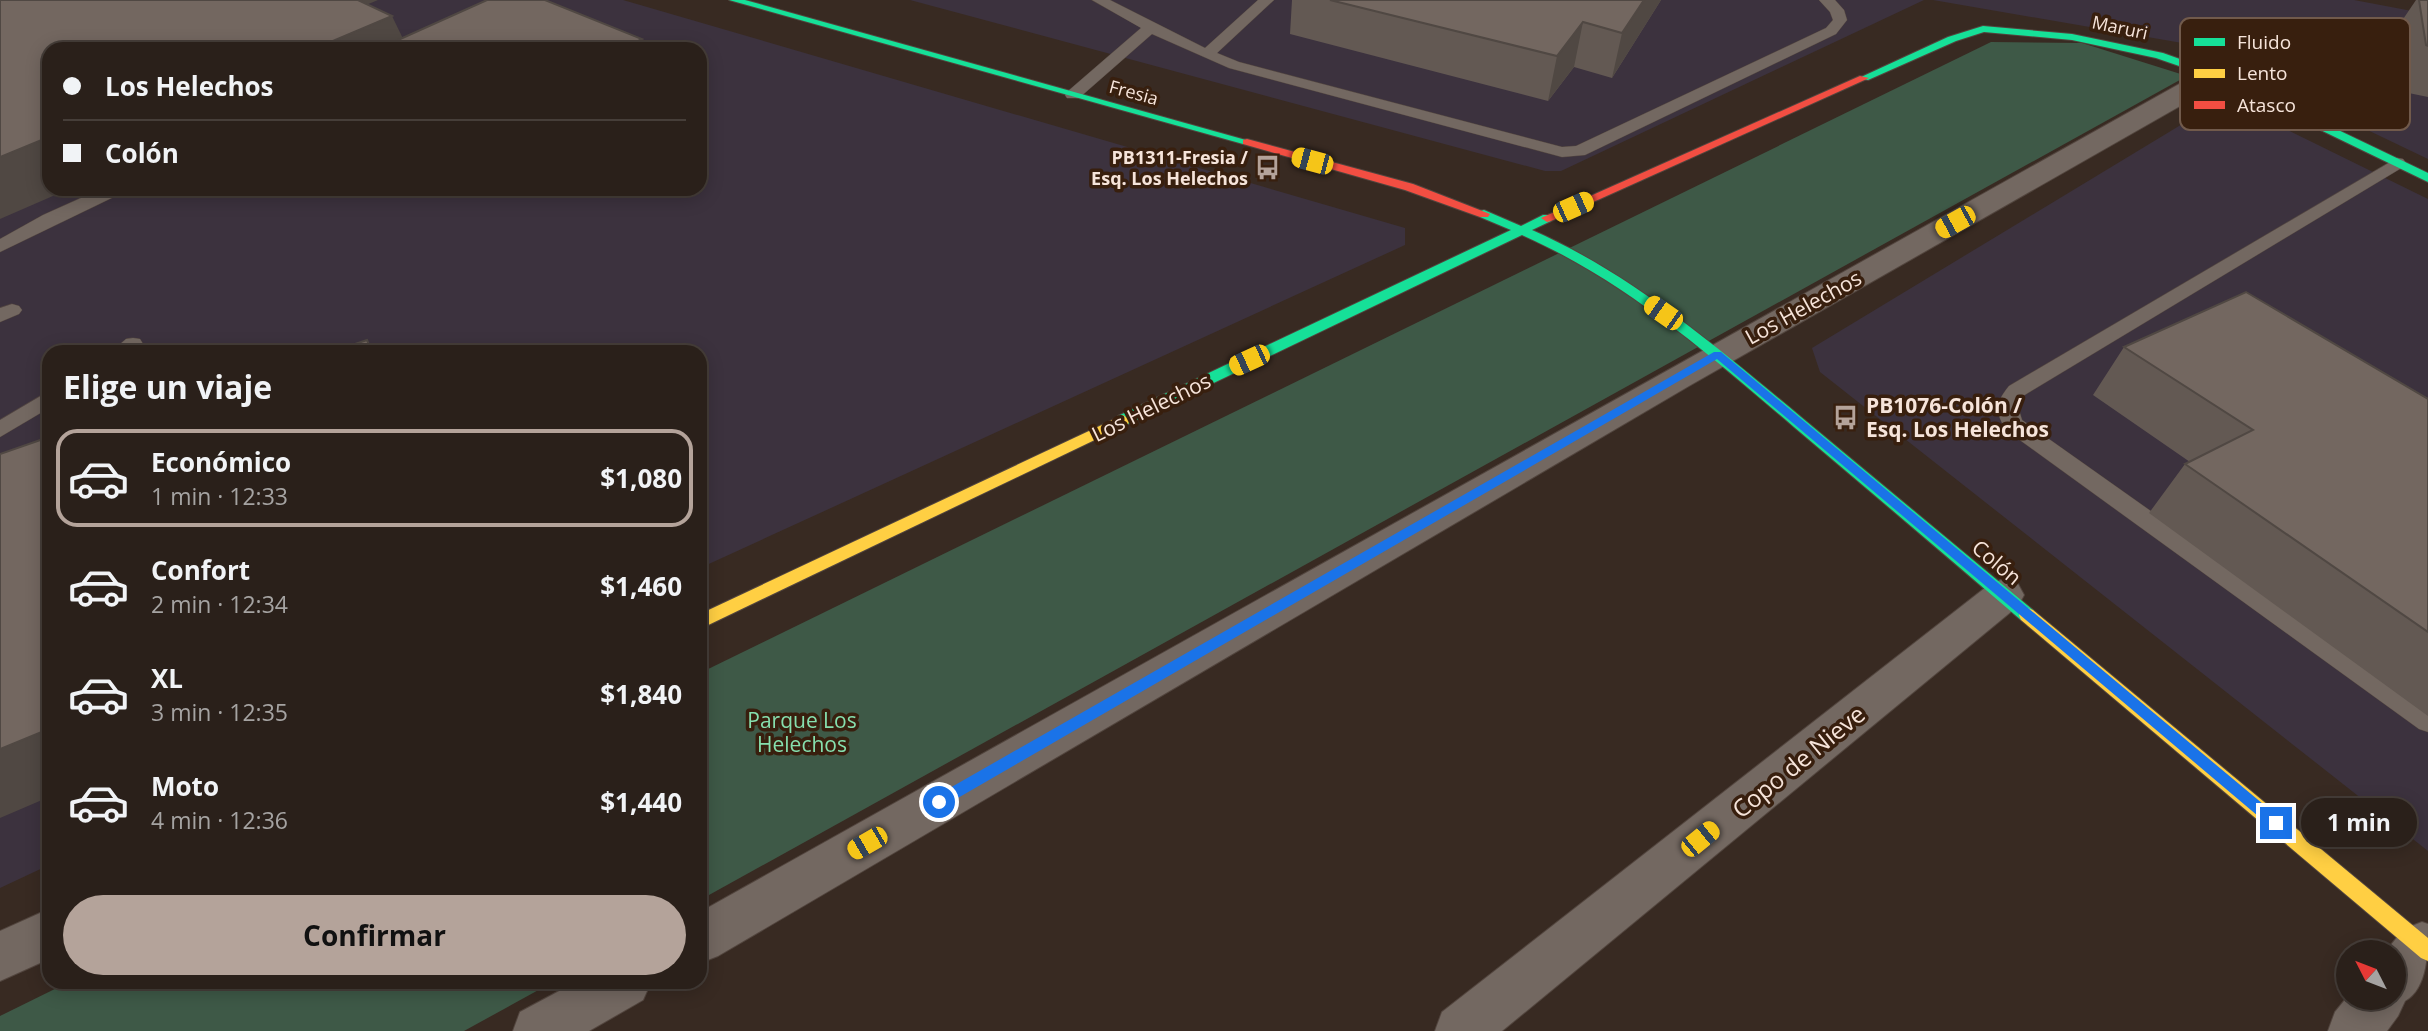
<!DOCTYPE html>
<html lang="es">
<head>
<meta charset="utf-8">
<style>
	:root { --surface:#2a201a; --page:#322823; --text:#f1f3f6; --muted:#a5a3a2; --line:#463e39; --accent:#b4a39a }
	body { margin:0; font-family:"Open Sans",sans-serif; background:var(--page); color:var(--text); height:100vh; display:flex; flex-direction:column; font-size:26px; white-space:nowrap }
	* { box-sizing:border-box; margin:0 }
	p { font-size:23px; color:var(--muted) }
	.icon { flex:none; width:38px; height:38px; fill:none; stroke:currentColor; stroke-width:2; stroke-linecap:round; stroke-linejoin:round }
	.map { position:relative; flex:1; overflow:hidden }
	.side { position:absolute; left:42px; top:345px; width:665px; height:644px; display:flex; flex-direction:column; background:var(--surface); border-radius:21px; box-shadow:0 4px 18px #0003,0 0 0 2px var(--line) }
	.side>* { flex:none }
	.guide { position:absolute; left:42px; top:42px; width:665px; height:154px; border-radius:21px; box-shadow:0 4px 18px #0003,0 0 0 2px var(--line); display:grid; align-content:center; height:154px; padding:0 21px; background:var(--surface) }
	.needle { width:46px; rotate:312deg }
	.buttons { position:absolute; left:2336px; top:940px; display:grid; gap:14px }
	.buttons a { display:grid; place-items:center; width:70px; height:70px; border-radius:50%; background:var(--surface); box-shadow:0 4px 18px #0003,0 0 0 2px var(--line); font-size:35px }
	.end { position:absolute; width:32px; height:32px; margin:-16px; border:9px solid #1a73e8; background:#fff; box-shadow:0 0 0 4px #fff }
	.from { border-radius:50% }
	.bubble { position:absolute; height:49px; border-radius:24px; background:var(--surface); box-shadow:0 4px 18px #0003,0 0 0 2px var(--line); font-size:23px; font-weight:700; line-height:49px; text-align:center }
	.car { position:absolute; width:21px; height:42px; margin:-21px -10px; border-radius:9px; box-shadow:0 0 5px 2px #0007; background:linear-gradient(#f5c518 24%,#345 0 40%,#f5c518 0 76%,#345 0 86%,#f5c518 0) }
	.guide b { display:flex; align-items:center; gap:24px; height:66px; font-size:26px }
	.guide b+b { border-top:2px solid var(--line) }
	.guide i { width:18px; height:18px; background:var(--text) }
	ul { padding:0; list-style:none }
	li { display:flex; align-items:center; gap:21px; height:98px; margin:0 14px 10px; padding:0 7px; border:4px solid transparent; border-radius:21px }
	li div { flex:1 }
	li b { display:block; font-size:26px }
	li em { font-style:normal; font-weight:700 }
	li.selected { border-color:var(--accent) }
	li>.icon { width:63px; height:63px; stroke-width:1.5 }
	h2 { padding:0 21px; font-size:32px; line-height:84px }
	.action { display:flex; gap:14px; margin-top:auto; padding:14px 21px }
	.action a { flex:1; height:80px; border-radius:42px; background:var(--accent); color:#111; font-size:28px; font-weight:700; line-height:80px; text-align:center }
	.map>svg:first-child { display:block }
	.industrial { fill:#3c323e; fill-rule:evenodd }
	.green { fill:#3e5947 }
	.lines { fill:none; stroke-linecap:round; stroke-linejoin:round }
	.lane-casing { stroke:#52453e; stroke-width:1 }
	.street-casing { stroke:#52453e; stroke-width:2 }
	.fast-casing { stroke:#52453e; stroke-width:2 }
	.slow-casing { stroke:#52453e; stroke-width:2 }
	.jam-casing { stroke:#52453e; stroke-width:2 }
	.lane { fill:#736861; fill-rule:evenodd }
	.street { fill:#736861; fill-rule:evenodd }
	.fast { fill:#16e098; fill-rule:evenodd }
	.slow { fill:#ffcf43; fill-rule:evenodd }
	.jam { fill:#f24e42; fill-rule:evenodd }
	.wall { fill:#635953 }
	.shaded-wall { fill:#504843 }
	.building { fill:#736760; stroke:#504843; stroke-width:2 }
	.route { fill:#1a73e8 }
	.labels { text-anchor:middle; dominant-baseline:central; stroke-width:7; stroke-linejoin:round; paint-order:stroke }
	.far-street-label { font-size:18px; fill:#f6e4da; stroke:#381f0e }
	.far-poi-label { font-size:18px; font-weight:bold; fill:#f6e4da; stroke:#381f0e; text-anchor:end }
	.street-label { font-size:21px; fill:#f6e4da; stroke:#381f0e }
	.poi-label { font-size:21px; font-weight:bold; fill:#f6e4da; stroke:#381f0e; text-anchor:start }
	.park-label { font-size:21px; fill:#86dfae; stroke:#381f0e }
	.near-street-label { font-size:24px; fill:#f6e4da; stroke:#381f0e }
	.key { fill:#381f0e; stroke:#715a4b; stroke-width:2 }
	.key-label { font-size:19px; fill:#f6e4da }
</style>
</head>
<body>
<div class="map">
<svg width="2428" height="1031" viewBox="0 0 2428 1031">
	<rect width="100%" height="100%" fill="#382a22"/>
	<!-- industrial -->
	<g class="industrial">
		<path d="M0,0h623l782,228v17l-705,323v-216h-651v513l-49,23zM49,49h651v140h-651z"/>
		<path d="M910,0h1014l-363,171h-16z"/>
		<path d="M1933,0h421l74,14v145l-240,-115z"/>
		<path d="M2217,103l24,4 187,92v652l-608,-479 -8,-24z"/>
	</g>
	<!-- green -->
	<g class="green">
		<path d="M1991,42l91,1 105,33 -1487,824v-227z"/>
		<path d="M69,982h484l-89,49h-464v-15z"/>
	</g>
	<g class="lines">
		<defs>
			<g id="lane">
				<path d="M1092,0h18l95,48 53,-48h16l-57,53 22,9 323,85 14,-1 250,-118 7,-8 -3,-8 -11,-12h16l9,10 3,10 -11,14 -251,121 -23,2 -333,-89 -77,-34 -73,64h-12l-2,-3 2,-3 74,-64z"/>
				<path d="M2397,158l6,1 3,4 -3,4 -380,229 -5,11 4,13 406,287v25l-9,-3 -413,-299c-11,-18 -11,-27 3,-44z"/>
				<path d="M101,189h24l-3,4 -122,59v-13l43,-24z"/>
				<path d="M12,304l7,2 3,4 -3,4 -19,8v-14z"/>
				<path d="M133,338l7,1 3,5 -8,8h-24l15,-13z"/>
				<path d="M49,391v17l-49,29v-17z"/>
			</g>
			<g id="street">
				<path d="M2215,67l9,2 4,6 -4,6 -535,305 -971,570 -18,7v-51l1506,-843z"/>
				<path d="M2004,579l14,5 6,11 -6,11 -516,425h-67l7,-19 548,-428z"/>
				<path d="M49,909v50l-49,22v-50z"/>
				<path d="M2422,922l6,2c0,27 0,64 -23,77l-7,15 -11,15h-59l7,-19 13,-16 46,2v-46h-9l19,-23z"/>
				<path d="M576,982h75l-8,18 -54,31h-76l7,-19z"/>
			</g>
			<g id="fast">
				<path d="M729,0h16l508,142 -2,2h-8z"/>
				<path d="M1983,26l89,8 91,19 56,20 209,100v9l-217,-105 -55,-19 -84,-18 -88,-8 -28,9 -88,39 -9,-2 89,-41z"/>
				<path d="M1484,210l37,16 22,-11h8v6l-19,9c100,44 185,117 269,187 77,64 155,129 232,193l2,5 -2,5h-12c-76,-65 -151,-129 -227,-193 -84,-72 -170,-147 -272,-192l-394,189 -5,1 -7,-5 2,-4 393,-186 -31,-13v-6z"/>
			</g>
			<g id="slow">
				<path d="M1123,415l7,5 -2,4 -428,205v-15z"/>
				<path d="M2027,608l6,2 395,328v23l-7,-3 -400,-338 -2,-5 2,-5z"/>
			</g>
			<g id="jam">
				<path d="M1860,76l9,2 -318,143 -4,1 -6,-4z"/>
				<path d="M1247,139l166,45 77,30 -2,3h-8l-75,-27 -162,-46v-4z"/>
			</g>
		</defs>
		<!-- lane casing -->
		<use href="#lane" class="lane-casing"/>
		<!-- street casing -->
		<use href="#street" class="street-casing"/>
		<!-- fast casing -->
		<use href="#fast" class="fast-casing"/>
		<!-- slow casing -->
		<use href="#slow" class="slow-casing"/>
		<!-- jam casing -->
		<use href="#jam" class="jam-casing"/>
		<!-- lane -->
		<use href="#lane" class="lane"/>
		<!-- street -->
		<use href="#street" class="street"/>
		<!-- fast -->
		<use href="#fast" class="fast"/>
		<!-- slow -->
		<use href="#slow" class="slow"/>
		<!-- jam -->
		<use href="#jam" class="jam"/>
	</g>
	<!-- wall -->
	<g class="wall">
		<path d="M1292,0h369l-49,78 -38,-11 -26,34 -258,-67z"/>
		<path d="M2416,0h12v97l-34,-7 -5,-50z"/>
		<path d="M2124,347l304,52v317l-279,-203 36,-49 5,-2 -97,-67z"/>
	</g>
	<!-- shaded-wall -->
	<g class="shaded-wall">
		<path d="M319,0h59l-48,20z"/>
		<path d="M1644,0h17l-49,78 10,-45z"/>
		<path d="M392,16l16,33h-94z"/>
		<path d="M1583,22l-9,45 -26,34 9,-45z"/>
		<path d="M642,39l4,10h-23z"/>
		<path d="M49,137v52h20l-69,30v-62z"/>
		<path d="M49,729v68l-49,21v-69z"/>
	</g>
	<!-- building -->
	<g class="building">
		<path d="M0,0h358l34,16 -78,33h-265v88l-49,20z"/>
		<path d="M487,0h58l97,39 -19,10h-245z"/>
		<path d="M1330,0h314l-22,33 -39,-11 -26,34z"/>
		<path d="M2419,0h9v46l-2,-1z"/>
		<path d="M2246,292l182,107v233l-243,-168 68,-34 -129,-83z"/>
		<path d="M367,340l5,12h-41z"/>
		<path d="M49,437v292l-49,20v-295z"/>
	</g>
	<!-- route -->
	<path class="route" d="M1714,352h7l560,467v8h-10l-554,-468 -773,447h-10v-9z"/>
	<!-- icons -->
	<defs>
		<symbol id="bus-bare" viewBox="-9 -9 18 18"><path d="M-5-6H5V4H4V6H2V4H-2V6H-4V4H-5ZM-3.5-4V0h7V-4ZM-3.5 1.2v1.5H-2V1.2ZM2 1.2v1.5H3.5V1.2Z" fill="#b4a39a" stroke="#381f0e" stroke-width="2.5" paint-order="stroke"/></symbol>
	</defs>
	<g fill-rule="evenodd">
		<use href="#bus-bare" x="1250" y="150" width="35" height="35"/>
		<use href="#bus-bare" x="1828" y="400" width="35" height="35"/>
	</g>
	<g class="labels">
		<!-- far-street labels -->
		<g class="far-street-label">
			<text transform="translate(2120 27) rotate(12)">Maruri</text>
			<text transform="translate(1134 92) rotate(15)">Fresia</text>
		</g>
		<!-- far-poi labels -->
		<g class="far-poi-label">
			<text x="1248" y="157">PB1311-Fresia /<tspan x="1248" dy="21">Esq. Los Helechos</tspan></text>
		</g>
		<!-- street labels -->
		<g class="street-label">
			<text transform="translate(1803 307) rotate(-29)">Los Helechos</text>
			<text transform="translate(1151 407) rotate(-26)">Los Helechos</text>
			<text transform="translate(1997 562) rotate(40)">Colón</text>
		</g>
		<!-- poi labels -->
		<g class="poi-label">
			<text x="1866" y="405">PB1076-Colón /<tspan x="1866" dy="24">Esq. Los Helechos</tspan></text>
		</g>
		<!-- park labels -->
		<g class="park-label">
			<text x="802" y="720">Parque Los<tspan x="802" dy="24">Helechos</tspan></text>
		</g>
		<!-- near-street labels -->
		<g class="near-street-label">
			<text transform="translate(1798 761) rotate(-39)">Copo de Nieve</text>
		</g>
	</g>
	<!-- legend -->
	<rect x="2180" y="18" width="230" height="112" rx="10" class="key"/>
	<rect x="2194" y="38" width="31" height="8" fill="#16e098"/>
	<rect x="2194" y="69" width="31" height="9" fill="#ffcf43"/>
	<rect x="2194" y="101" width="31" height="8" fill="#f24e42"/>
	<g class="key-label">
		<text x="2237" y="49">Fluido</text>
		<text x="2237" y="80">Lento</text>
		<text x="2237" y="112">Atasco</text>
	</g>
</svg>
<div class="buttons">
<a><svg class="needle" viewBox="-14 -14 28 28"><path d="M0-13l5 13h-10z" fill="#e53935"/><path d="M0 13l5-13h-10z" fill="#a5a3a2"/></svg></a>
</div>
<i class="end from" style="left:939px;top:802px"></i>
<i class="end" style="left:2276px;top:823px"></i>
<div class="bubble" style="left:2301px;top:798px;width:116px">1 min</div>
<i class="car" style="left:1312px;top:161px;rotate:285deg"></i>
<i class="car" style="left:1573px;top:207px;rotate:66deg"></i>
<i class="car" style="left:1955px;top:222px;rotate:241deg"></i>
<i class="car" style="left:1663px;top:313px;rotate:305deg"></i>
<i class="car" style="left:1249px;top:360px;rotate:245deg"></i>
<i class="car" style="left:1700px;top:839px;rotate:51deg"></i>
<i class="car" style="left:867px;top:843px;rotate:240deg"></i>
<div class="guide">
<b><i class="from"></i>Los Helechos</b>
<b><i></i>Colón</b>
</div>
<section class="side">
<h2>Elige un viaje</h2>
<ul>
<li class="selected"><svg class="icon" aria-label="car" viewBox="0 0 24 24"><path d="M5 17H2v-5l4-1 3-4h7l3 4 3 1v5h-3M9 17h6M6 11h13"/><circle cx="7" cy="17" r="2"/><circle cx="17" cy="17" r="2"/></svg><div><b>Económico</b><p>1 min · 12:33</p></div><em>$1,080</em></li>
<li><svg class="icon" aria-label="car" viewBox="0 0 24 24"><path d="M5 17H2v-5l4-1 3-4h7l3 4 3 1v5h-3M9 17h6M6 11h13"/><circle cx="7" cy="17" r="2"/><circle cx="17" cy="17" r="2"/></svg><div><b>Confort</b><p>2 min · 12:34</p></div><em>$1,460</em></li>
<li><svg class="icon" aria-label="car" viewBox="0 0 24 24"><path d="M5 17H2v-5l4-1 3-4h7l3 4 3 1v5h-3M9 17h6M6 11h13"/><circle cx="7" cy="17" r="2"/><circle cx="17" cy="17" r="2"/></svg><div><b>XL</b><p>3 min · 12:35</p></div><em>$1,840</em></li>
<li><svg class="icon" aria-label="car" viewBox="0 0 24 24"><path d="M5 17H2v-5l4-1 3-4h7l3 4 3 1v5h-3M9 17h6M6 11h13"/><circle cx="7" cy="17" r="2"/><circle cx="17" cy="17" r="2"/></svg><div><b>Moto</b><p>4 min · 12:36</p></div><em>$1,440</em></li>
</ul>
<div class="action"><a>Confirmar</a></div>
</section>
</div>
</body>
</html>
